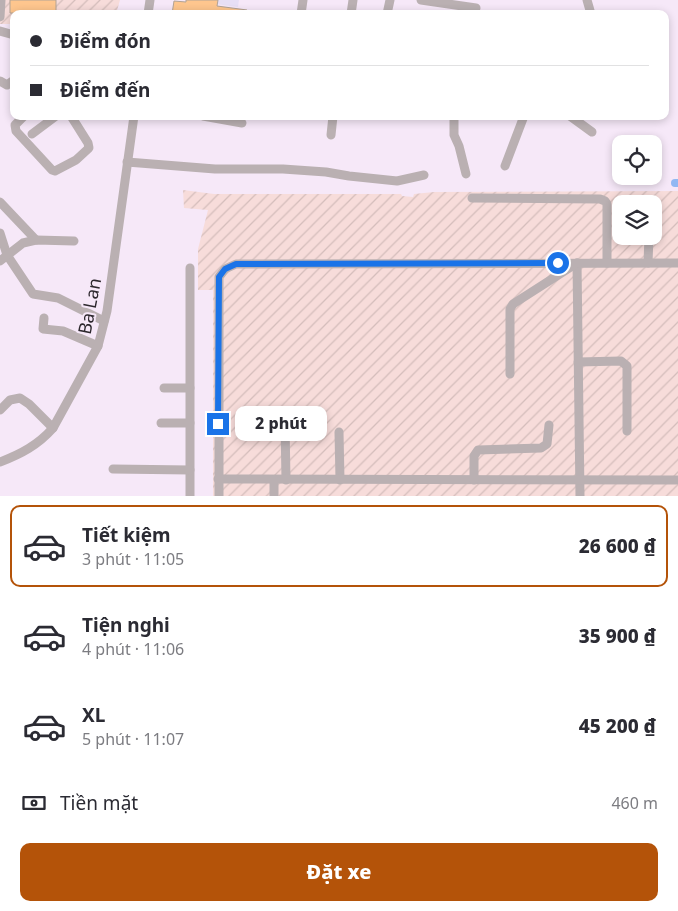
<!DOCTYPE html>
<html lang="vi">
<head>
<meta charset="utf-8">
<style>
	:root { --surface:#fff; --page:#f7f7f7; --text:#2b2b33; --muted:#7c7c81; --line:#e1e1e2; --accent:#b45309 }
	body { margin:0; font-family:"Noto Sans",sans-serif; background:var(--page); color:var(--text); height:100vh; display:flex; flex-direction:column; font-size:19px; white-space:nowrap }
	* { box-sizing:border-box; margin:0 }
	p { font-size:16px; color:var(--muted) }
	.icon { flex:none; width:28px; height:28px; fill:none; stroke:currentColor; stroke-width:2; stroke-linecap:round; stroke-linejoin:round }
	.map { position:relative; height:496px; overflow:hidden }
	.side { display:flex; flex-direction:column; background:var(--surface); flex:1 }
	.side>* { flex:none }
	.guide { position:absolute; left:10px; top:10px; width:659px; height:110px; border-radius:10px; box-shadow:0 2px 8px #0003; display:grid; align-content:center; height:110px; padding:0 20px; background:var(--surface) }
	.tools { position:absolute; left:612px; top:135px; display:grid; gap:10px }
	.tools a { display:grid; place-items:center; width:50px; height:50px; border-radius:10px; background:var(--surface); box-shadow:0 2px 8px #0003; font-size:25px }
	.end { position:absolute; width:22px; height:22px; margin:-11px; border:6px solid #1a73e8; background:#fff; box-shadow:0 0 0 2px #fff }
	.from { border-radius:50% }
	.bubble { position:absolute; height:35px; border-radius:10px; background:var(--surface); box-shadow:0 2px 8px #0003; font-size:16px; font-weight:800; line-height:35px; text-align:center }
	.guide b { display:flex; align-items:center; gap:18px; height:48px; font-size:19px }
	.guide b+b { border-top:1px solid var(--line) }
	.guide i { width:12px; height:12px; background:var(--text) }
	ul { padding:9px 0 0; list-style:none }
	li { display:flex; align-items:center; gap:15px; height:82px; margin:0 10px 8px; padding:0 10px; border:2px solid transparent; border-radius:10px }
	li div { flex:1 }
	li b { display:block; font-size:19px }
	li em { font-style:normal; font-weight:800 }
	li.selected { border-color:var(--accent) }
	li>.icon { width:45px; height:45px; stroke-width:1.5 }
	.pay { display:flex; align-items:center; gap:12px; height:55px; padding:0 20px; font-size:19px }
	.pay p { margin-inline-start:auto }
	.primary-button { display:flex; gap:10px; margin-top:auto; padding:10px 20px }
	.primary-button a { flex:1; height:58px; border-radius:10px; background:var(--accent); color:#fff; font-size:20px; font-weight:800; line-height:58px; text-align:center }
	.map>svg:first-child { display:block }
	.industrial { fill:url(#industrial-furrows); fill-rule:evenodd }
	.education { fill:#e7dff5 }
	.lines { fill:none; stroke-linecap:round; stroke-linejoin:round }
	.canal { stroke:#91b8f3; stroke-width:8 }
	.building { fill:#fec68e; stroke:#b2a395 }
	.minor { stroke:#bab0b2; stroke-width:9 }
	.route { stroke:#1a73e8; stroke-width:6 }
	.labels { text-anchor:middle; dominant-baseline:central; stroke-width:4; stroke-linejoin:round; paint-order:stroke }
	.street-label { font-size:18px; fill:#2d282e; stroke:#f6e8f8 }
</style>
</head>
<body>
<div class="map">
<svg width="678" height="496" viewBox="0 0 678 496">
	<defs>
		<pattern id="industrial-furrows" width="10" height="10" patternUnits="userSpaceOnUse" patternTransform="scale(1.25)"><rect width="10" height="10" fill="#f7dcda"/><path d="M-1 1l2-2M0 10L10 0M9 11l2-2" fill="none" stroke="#d4bdbb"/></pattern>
	</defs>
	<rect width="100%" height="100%" fill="#f6e8f8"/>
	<!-- industrial -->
	<g class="industrial">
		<path d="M0,0h120l-4,14h-102v10h-14z"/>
		<path d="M183,190l31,4h187l1,2 11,1 1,-3 20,-2 244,-1v305h-465v-206h-15v-41l10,-39 -24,-2zM621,204h33v32h-33z"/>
	</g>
	<!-- education -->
	<path class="education" d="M186,0h53l-1,7z"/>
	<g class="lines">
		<!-- canal -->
		<path class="canal" d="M675,183h3"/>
	</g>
	<!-- building -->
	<g class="building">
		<path d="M10,0h46v14l-46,-1z"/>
		<path d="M186,0h32l-1,6 30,4v4h-46l-20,-3 -1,3h-8l2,-13 12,1z"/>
	</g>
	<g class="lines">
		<!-- minor -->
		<g class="minor">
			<path d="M421,0l55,8"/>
			<path d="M587,0l4,14"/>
			<path d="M148,14l2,-14"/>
			<path d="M301,14l2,-14"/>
			<path d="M351,14l2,-14"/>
			<path d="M387,14l3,-14"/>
			<path d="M0,17l1,-17"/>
			<path d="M0,31l14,4"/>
			<path d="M0,81l7,4 7,-5"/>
			<path d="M24,116l-9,9 1,6 36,39 3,1 21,-11 13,-12 -1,-5 -17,-27"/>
			<path d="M203,116l39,7"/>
			<path d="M454,116v19l5,11 7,28"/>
			<path d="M570,116l22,16"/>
			<path d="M32,134l24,-18"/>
			<path d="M331,135l2,-19"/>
			<path d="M127,162l88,7h68l43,3 23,4 48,5 27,-6"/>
			<path d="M505,166l19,-50"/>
			<path d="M472,198l128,1 5,2 2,3v59"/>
			<path d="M0,202l36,38"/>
			<path d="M0,233l7,22 26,39 25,4 46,23"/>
			<path d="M0,261l23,-18 13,-3 38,1"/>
			<path d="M577,263l3,233"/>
			<path d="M648,263l1,-27"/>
			<path d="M190,268v228"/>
			<path d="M44,318l-1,11 20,2 35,15"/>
			<path d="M578,362l43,-1 6,5v65"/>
			<path d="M510,374v-65l3,-5 64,-41"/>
			<path d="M164,388h26"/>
			<path d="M0,410l10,-10 10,-2 9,6 24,24"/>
			<path d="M161,423h29"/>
			<path d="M285,423l1,57"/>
			<path d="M339,432l1,48"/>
			<path d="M0,462c21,-8 38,-17 53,-34l45,-82 9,-35 27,-195"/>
			<path d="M113,469l77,1"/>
			<path d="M218,479l460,1"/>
			<path d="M274,480v16"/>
			<path d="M474,480v-24l4,-6 63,-2 6,-4 2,-19"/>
			<path d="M219,496v-219l6,-8 11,-5 442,-1"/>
		</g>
	</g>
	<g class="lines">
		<!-- route -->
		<path class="route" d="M218,424l1,-147 6,-8 11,-5 322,-1"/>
	</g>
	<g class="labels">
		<!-- street labels -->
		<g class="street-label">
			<text transform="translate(89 306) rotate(-79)">Ba Lan</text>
		</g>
	</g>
</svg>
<div class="tools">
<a><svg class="icon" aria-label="locate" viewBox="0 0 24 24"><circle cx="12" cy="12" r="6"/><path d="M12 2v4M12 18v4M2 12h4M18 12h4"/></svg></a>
<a><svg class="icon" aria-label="layers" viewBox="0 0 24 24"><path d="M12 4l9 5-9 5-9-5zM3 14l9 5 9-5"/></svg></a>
</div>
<i class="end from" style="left:558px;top:263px"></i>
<i class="end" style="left:218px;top:424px"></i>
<div class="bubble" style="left:235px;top:406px;width:92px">2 phút</div>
<div class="guide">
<b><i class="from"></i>Điểm đón</b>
<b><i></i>Điểm đến</b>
</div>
</div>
<section class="side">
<ul>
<li class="selected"><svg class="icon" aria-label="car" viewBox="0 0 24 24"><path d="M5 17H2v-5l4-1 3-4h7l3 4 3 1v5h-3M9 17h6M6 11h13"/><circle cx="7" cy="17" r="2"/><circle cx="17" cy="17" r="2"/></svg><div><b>Tiết kiệm</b><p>3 phút · 11:05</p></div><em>26 600 ₫</em></li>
<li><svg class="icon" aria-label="car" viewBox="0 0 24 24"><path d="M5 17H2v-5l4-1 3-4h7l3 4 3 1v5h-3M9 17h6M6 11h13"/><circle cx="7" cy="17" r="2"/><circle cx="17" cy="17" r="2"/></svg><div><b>Tiện nghi</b><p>4 phút · 11:06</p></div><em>35 900 ₫</em></li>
<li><svg class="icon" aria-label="car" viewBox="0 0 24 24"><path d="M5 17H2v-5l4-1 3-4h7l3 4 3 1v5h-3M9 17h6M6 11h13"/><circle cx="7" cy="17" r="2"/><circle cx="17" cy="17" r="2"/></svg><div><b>XL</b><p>5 phút · 11:07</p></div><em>45 200 ₫</em></li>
</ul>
<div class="pay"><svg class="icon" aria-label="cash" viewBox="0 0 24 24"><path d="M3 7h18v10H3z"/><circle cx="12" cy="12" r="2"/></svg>Tiền mặt<p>460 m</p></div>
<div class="primary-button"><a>Đặt xe</a></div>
</section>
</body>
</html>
